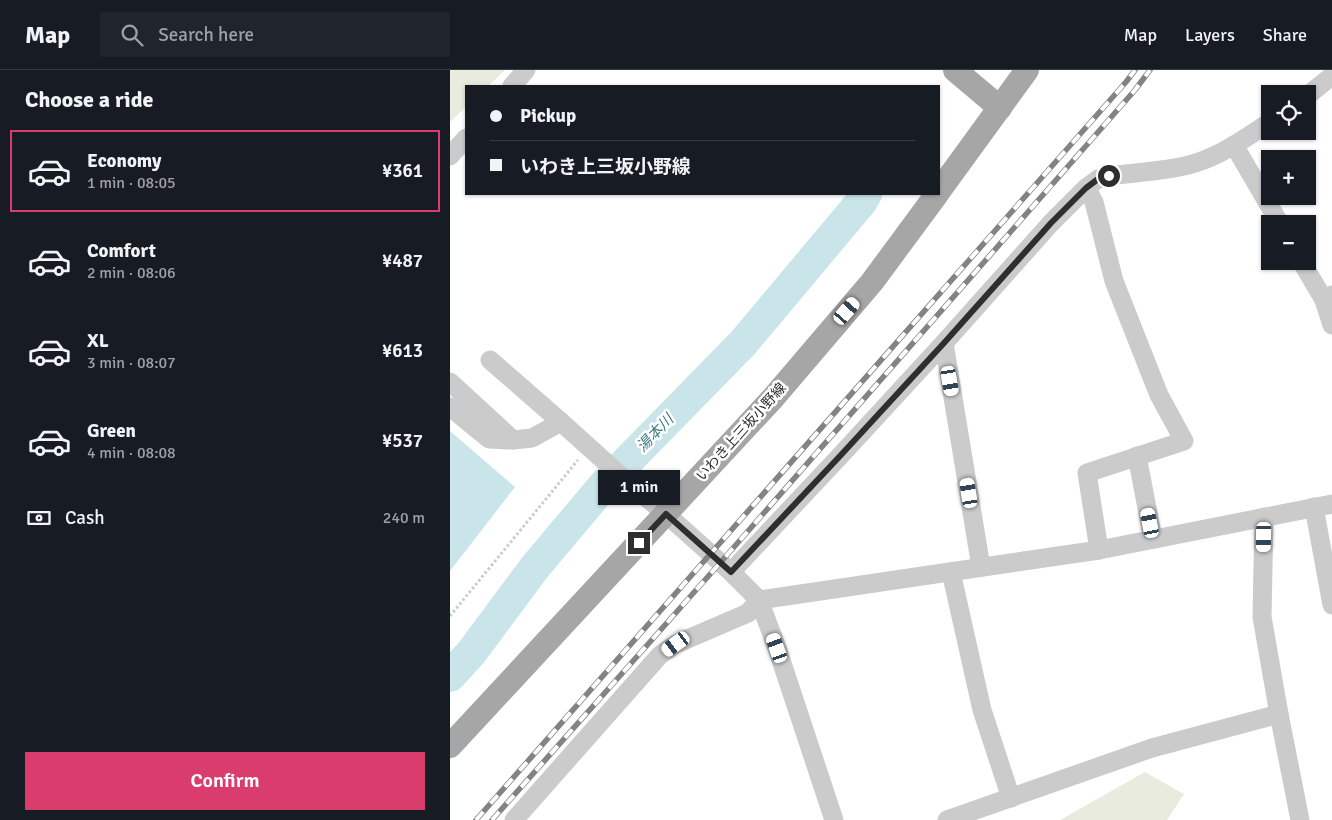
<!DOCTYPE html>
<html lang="en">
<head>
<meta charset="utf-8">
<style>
	:root { --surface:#171b24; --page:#20242c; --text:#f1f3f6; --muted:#9ea1a6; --line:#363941; --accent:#da3c6e }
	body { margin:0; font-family:Signika,"Noto Sans JP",sans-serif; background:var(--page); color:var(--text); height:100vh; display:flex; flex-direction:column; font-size:19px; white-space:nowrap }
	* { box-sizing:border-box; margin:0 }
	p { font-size:16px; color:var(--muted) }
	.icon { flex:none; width:28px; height:28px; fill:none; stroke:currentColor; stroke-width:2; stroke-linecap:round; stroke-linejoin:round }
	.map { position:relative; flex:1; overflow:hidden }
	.panel { display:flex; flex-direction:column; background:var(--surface); width:450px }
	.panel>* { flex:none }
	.banner { position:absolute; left:15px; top:15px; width:475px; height:110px; border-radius:0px; box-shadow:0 1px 4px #0004; display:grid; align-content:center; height:110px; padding:0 25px; background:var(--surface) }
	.fabs { position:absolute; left:811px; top:15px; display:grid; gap:10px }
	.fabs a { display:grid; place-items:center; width:55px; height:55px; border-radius:0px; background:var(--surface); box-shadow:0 1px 4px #0004; font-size:25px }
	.end { position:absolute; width:22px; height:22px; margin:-11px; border:6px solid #2e2e2e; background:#fff; box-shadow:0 0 0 2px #fff }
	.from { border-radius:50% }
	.bubble { position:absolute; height:35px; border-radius:0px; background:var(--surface); box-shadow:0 1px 4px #0004; font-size:16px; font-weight:600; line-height:35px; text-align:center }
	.car { position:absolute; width:15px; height:30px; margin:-15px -8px; border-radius:6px; box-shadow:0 0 4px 1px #0007; background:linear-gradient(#fff 24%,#345 0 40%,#fff 0 76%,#345 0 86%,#fff 0) }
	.banner b { display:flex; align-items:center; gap:18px; height:48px; font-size:19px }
	.banner b+b { border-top:1px solid var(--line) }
	.banner i { width:12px; height:12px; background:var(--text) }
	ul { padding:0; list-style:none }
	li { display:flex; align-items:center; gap:15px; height:82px; margin:0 10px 8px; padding:0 15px; border:2px solid transparent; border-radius:0px }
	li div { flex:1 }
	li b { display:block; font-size:19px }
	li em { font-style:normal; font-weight:600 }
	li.selected { border-color:var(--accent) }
	li>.icon { width:45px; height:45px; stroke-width:1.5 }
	h2 { padding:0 25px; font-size:22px; line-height:60px }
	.pay { display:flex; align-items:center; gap:12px; height:55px; padding:0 25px; font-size:19px }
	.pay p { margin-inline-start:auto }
	.primary-button { display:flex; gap:10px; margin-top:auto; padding:10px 25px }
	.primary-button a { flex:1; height:58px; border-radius:0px; background:var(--accent); color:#fff; font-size:20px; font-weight:600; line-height:58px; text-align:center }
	header { display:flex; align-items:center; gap:30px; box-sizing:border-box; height:70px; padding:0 25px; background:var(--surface); border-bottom:1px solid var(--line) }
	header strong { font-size:24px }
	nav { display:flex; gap:28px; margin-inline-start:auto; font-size:18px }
	.search { width:350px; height:45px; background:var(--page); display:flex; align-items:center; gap:12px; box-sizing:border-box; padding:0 18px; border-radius:0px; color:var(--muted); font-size:19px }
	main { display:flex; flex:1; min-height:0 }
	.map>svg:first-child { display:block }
	.green { fill:#e8ebdd }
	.water { fill:#cae5e9 }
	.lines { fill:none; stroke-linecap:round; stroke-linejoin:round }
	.stream { stroke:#cae5e9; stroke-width:5.5 }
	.river { stroke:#cae5e9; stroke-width:32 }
	.path { stroke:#cbcbcb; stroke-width:3; stroke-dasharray:2.5 2.5; stroke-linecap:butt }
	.minor { stroke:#cbcbcb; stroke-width:19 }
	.major { stroke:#a6a6a6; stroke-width:24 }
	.rail-casing { stroke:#838383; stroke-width:5.5 }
	.rail { stroke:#fff; stroke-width:4; stroke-dasharray:11; stroke-linecap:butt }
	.route { stroke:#2e2e2e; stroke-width:6 }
	.labels { text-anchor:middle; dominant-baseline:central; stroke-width:5; stroke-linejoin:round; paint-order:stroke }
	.street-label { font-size:14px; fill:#2e2e2e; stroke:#fff }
	.water-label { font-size:15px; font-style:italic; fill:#3f7b85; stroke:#fff }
</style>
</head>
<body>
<header>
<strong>Map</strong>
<div class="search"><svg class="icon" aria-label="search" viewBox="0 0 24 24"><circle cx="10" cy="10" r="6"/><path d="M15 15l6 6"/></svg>Search here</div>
<nav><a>Map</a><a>Layers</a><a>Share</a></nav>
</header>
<main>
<section class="panel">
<h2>Choose a ride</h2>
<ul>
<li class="selected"><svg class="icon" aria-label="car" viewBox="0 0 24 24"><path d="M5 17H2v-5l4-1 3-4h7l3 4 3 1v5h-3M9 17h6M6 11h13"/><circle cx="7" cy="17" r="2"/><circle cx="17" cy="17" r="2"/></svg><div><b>Economy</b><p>1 min · 08:05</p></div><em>¥361</em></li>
<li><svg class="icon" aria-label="car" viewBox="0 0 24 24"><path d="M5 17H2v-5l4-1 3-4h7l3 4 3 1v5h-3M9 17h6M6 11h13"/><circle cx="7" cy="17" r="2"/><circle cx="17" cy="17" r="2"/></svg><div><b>Comfort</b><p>2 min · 08:06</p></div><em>¥487</em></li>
<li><svg class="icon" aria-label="car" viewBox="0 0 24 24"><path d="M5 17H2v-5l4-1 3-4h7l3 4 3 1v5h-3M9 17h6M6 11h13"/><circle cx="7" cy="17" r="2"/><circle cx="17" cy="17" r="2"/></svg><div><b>XL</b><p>3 min · 08:07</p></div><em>¥613</em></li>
<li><svg class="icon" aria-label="car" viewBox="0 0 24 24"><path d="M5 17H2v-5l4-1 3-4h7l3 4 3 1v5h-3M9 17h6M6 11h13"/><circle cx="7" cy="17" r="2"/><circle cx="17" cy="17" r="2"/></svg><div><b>Green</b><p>4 min · 08:08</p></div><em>¥537</em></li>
</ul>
<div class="pay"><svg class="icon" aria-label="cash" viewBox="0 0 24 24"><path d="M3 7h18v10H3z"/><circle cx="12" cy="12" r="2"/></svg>Cash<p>240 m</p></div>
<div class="primary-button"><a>Confirm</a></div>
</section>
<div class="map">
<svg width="882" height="750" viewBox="0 0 882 750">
	<rect width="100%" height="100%" fill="#fff"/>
	<!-- green -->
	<g class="green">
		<path d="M0,0h55l-17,16h-22v21l-16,15z"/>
		<path d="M695,702l39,22 -17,26h-107z"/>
	</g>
	<!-- water -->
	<path class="water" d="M0,361l65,56 -65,84z"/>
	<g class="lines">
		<!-- stream -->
		<path class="stream" d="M99,461l11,6"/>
		<!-- river -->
		<path class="river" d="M0,606l21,-23 64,-86 69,-82 139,-142 119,-142 4,-7"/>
		<!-- path -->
		<path class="path" d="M0,546l128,-156"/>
		<!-- minor -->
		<g class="minor">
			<path d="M62,16l14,-16"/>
			<path d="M858,25l24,-19"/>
			<path d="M784,75l46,79"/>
			<path d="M0,86l16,-18"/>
			<path d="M636,118l8,14 20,79 45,114 25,46 -97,32 12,77"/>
			<path d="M851,191l23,39"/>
			<path d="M882,225l-8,5 8,25"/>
			<path d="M494,273l37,224"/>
			<path d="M40,290l71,62 70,63 35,29 65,58 28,28 340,-50 233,-46"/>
			<path d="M0,312l63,58 19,-2 29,-16"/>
			<path d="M0,337l39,32 24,1"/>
			<path d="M687,386l16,83"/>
			<path d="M864,437l18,98"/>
			<path d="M281,502l109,-116 104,-113 107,-120 35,-35 12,-9 11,-3c29,-4 68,-5 95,-16 23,-9 45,-24 66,-38"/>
			<path d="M501,502l31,138 29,88"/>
			<path d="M829,644l21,106"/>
			<path d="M64,750l146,-165 16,-11 72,-31 11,-13 18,48 57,172"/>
			<path d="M497,750l205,-72 127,-34 -17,-97 2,-100"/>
		</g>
		<!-- major -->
		<g class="major">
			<path d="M505,0l45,38"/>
			<path d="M489,121l88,-121"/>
			<path d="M0,676l323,-348 99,-116 65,-88"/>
		</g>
		<defs>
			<g id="rail">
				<path d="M26,750l650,-738 9,-12"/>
				<path d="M42,750l228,-257 415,-473 15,-20"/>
			</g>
		</defs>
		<!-- rail casing -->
		<use href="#rail" class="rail-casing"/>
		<!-- rail -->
		<use href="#rail" class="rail"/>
	</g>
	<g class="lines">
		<!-- route -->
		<path class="route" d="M189,473l27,-29 65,58 109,-116 104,-113 107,-120 35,-35 12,-9 11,-3"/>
	</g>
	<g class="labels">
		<!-- street labels -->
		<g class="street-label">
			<text transform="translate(291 362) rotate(-48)">いわき上三坂小野線</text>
		</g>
		<!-- water labels -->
		<g class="water-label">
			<text transform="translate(205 363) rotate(-46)">湯本川</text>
		</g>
	</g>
</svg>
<div class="fabs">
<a><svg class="icon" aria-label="locate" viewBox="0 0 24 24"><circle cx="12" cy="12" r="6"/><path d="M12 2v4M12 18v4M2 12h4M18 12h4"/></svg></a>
<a>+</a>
<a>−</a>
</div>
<i class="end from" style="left:659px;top:106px"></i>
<i class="end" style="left:189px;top:473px"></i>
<div class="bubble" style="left:148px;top:400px;width:82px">1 min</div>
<i class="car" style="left:397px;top:241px;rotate:41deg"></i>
<i class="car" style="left:500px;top:311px;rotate:170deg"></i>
<i class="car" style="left:519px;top:423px;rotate:351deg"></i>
<i class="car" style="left:700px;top:453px;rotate:349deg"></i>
<i class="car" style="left:814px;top:467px;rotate:181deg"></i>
<i class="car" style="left:226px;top:574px;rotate:234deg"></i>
<i class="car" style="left:327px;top:578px;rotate:340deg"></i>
<div class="banner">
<b><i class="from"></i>Pickup</b>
<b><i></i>いわき上三坂小野線</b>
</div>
</div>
</main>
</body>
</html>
